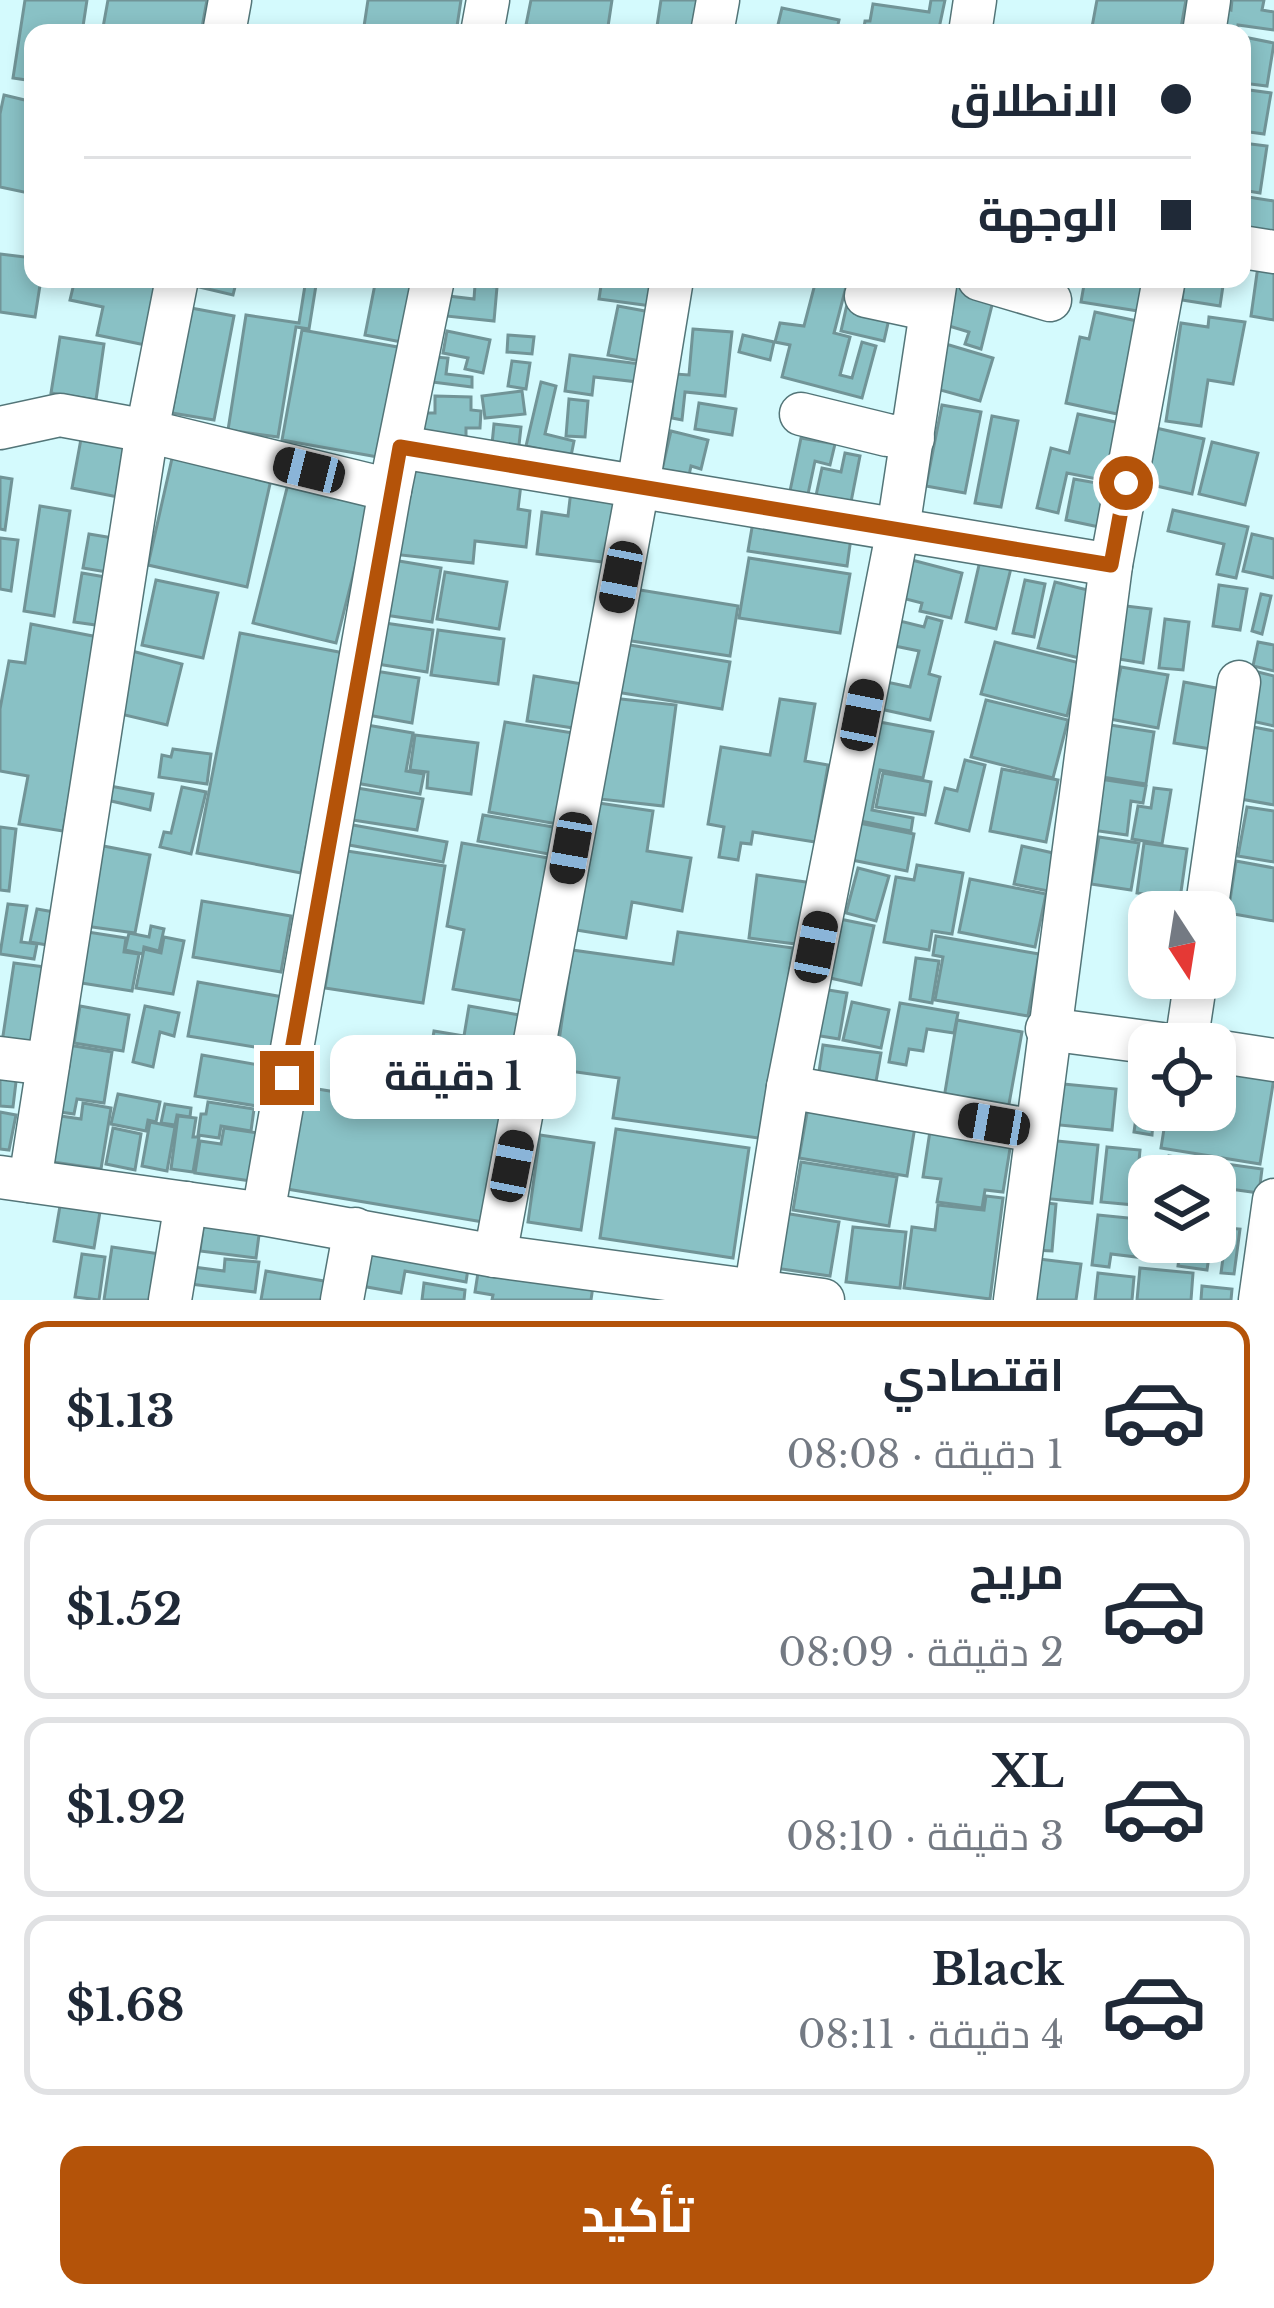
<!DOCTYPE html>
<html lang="ar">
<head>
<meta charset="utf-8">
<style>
	:root { --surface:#fff; --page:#f2f2f3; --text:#1f2937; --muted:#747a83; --line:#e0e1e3; --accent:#b45309 }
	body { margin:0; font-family:"Libre Baskerville",Cairo,serif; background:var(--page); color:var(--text); direction:rtl; height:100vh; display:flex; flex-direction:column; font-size:45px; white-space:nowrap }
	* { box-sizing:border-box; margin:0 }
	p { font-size:39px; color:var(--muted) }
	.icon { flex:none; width:66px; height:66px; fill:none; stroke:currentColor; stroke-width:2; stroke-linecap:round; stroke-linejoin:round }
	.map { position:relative; height:1300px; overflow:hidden; direction:ltr }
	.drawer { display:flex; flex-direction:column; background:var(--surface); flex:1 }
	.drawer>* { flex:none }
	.hud { position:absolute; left:24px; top:24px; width:1227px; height:264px; border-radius:24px; box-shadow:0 6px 18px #0003; direction:rtl; display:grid; align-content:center; height:264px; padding:0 60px; background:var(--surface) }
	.needle { width:78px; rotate:168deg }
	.tools { position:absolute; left:1128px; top:891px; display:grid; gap:24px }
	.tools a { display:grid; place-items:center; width:108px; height:108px; border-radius:24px; background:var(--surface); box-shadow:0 6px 18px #0003; font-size:60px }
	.end { position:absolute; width:54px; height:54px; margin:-27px; border:15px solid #b45309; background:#fff; box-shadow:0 0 0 6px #fff }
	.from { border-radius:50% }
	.bubble { position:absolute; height:84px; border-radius:24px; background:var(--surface); box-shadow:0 6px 18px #0003; font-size:39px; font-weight:700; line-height:84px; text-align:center; direction:rtl }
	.car { position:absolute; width:36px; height:72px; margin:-36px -18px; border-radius:15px; box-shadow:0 0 9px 3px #0007; background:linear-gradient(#222 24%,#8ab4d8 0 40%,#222 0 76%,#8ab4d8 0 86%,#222 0) }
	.hud b { display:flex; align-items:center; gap:42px; height:114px; font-size:45px }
	.hud b+b { border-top:3px solid var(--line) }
	.hud i { width:30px; height:30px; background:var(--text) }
	ul { padding:21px 0 0; list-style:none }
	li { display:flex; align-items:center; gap:36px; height:180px; margin:0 24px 18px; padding:0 36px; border:6px solid var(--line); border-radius:24px }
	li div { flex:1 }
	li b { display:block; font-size:45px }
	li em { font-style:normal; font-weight:700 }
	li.on { border-color:var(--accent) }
	li>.icon { width:108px; height:108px; stroke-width:1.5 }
	.primary-button { display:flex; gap:24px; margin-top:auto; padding:24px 60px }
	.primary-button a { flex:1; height:138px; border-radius:24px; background:var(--accent); color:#fff; font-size:48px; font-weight:700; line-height:138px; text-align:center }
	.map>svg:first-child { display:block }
	.building { fill:#89c1c5; stroke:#719497; stroke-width:3 }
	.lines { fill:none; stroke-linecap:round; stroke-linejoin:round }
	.minor-casing { stroke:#537578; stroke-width:45 }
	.minor { stroke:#fff; stroke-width:42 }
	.route { stroke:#b45309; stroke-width:15 }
</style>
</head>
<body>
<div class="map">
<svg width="1274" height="1300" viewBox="0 0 1274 1300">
	<rect width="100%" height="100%" fill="#d4fafd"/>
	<!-- building -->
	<g class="building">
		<path d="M25,0h62l-5,33h-49v48l-20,-3z"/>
		<path d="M108,0h99l-6,33h-99z"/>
		<path d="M368,0h93l-5,33h-93z"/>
		<path d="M531,0h81l-5,33 -81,-8z"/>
		<path d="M661,0h52l-5,33h-52z"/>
		<path d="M931,0h14l-7,33h-49l-10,-4 -1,4h-15l2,-12h5l3,-17 56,8z"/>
		<path d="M1097,0h89l-6,33h-55l-33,-6z"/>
		<path d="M1232,0h32l-2,10 12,2v18l-36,-5 -1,8h-18l4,-25 8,2z"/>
		<path d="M782,8l57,12 -3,13h-60z"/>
		<path d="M1244,37l30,6 -7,43 -25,-3z"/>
		<path d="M1242,89l29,4 -7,41 -22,-3z"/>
		<path d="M4,95l29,7v92l-33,-7v-73z"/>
		<path d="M1243,143l24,3 -7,47 -18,-3z"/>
		<path d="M1248,197l26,4v31l-31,-5z"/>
		<path d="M0,254l33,4v21h8l-6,38 -35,-5z"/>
		<path d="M1258,266l16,2v52l-23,-4z"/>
		<path d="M75,279h84l-14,66 -48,-10 6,-28 -33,-7z"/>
		<path d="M192,279h45l-4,16 -42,-10z"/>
		<path d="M306,279h11l-8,50 -13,-2 -18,110 -50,-7 18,-115 53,8z"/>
		<path d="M376,279h54l-13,66 -52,-10z"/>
		<path d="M602,279h61l-4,28 -60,-8z"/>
		<path d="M1085,279h58l-5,32 -57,-9z"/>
		<path d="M1185,279h39l-4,27 -38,-6z"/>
		<path d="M816,280l30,7 -12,46 16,4 -10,38 12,3 10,-36 14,4 -14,52 -80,-21 8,-32 -15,-3 5,-19 24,3z"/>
		<path d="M950,284l44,13 -13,52 -16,-5 4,-12 -30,-9z"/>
		<path d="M475,285l22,2 -3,34 -48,-5 2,-20 26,3z"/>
		<path d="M848,300l43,10 -7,31 -43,-10z"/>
		<path d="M618,306l43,8 -10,49 -43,-8z"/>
		<path d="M191,308l43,8 -20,104 -42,-7z"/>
		<path d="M1095,312l42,9 -20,93 -51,-11 14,-66 9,2z"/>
		<path d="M1209,317l36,5 -12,62 -25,-4 -7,46 -35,-5 15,-98 27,4z"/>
		<path d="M693,329l39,3 -7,64 -40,-4 -3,28 -10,-2 4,-44 13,1z"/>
		<path d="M302,330l107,19 -20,110 -107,-19z"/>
		<path d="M447,331l43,9 -7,33 -18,-4 3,-11 -25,-5z"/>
		<path d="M508,335l26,2 -2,17 -25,-2z"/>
		<path d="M743,335l31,7 -4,18 -31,-8z"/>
		<path d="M60,337l44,7 -8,56 -45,-7z"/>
		<path d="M939,342l54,16 -13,43 -54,-15z"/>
		<path d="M570,355l70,9 -2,18 -44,-5 -2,18 -27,-4z"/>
		<path d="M435,357l13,1 -2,16 26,3v10l-40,-5z"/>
		<path d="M512,361l18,2 -4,26 -18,-3z"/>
		<path d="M541,382l15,4 -11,48 29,7 -3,15 -45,-10z"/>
		<path d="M522,391l3,23 -40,4 -3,-22z"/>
		<path d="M435,396l36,1v13l10,1 -1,17h-14v18l-44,-1 1,-32h12z"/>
		<path d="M569,399l19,2 -3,36 -19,-1z"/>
		<path d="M699,403l37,6 -4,26 -37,-6z"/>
		<path d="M942,405l39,7 -16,81 -39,-7z"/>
		<path d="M1078,414l42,9 -13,58 -40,-8 -9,40 -21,-5 14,-60 18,5z"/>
		<path d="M992,416l26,5 -17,86 -26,-4z"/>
		<path d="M494,424l27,3 -3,27 -26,-10z"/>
		<path d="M83,428l52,10 -12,60 -51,-10z"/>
		<path d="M1156,428l48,11 -12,55 -49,-11z"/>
		<path d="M671,431l37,9 -7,29 -10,-3 -3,14 -27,-6z"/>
		<path d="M801,438l34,6 -5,21 -15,-4 -7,33 -18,-3z"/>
		<path d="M1212,442l46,11 -13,52 -46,-11z"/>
		<path d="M845,453l15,3 -10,51 -35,-7 7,-32 19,4z"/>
		<path d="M173,454l99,21 -25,112 -99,-22z"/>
		<path d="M402,462l120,14 -4,33 12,2 -4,36 -51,-6 -2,22 -81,-9z"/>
		<path d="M0,477l12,2 -7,51 -5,-1z"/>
		<path d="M1074,479l34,6 -9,42 -33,-7z"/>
		<path d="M289,480l83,20 -36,143 -83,-20z"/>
		<path d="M572,482l56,6 -9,76 -82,-10 5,-42 26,4z"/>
		<path d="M40,506l30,5 -16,105 -30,-5z"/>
		<path d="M1173,510l75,17 -12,51 -19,-4 7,-30 -56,-13z"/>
		<path d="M754,516l98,15 -5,35 -99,-15z"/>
		<path d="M89,534l30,5 -6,34 -30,-5z"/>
		<path d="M1252,534l22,5v39l-31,-7z"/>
		<path d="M0,538l18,2 -7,51 -11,-2z"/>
		<path d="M982,552l31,8 -17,69 -30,-7z"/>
		<path d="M749,558l101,16 -10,59 -101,-15z"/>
		<path d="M387,559l54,9 -9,54 -54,-8z"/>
		<path d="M908,559l54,14 -11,45 -31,-7 2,-8 -24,-6z"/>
		<path d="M445,572l62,10 -8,47 -62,-10z"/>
		<path d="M82,573l29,5 -8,48 -29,-4z"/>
		<path d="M156,580l62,13 -15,65 -61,-13z"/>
		<path d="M1025,580l20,4 -11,53 -21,-4z"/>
		<path d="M1055,582l41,10 -17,66 -41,-10z"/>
		<path d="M1219,585l28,4 -7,41 -27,-4z"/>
		<path d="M634,589l104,17 -8,50 -105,-16z"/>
		<path d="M1261,594l10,2 -9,38 -10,-3z"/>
		<path d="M1126,606l25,3 -8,54 -24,-4z"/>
		<path d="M927,617l15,4 -13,53 11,3 -10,43 -54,-12 6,-27 28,6 9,-36 -29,-6 6,-25 28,7z"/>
		<path d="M1165,619l24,3 -6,48 -24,-2z"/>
		<path d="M378,622l55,8 -6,42 -56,-9z"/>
		<path d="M31,624l67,13 -35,194 -44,-7 9,-48 -28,-5v-62l9,-48 16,2z"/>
		<path d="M438,630l66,9 -6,45 -67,-9z"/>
		<path d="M240,633l104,20 -43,220 -104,-20z"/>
		<path d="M995,642l85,21 -13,53 -86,-22z"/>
		<path d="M1258,642l16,3v26l-21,-5z"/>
		<path d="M624,644l106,18 -8,47 -106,-17z"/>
		<path d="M128,650l54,14 -15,61 -55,-13z"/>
		<path d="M1121,667l47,8 -10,53 -48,-9z"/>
		<path d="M369,670l50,8 -7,45 -50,-9z"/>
		<path d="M1254,671l20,5v50l-31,-7z"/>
		<path d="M534,676l54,9 -8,44 -53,-8z"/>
		<path d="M1184,682l43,8 -10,60 -43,-7z"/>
		<path d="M612,698l64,7 -13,101 -63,-7z"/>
		<path d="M780,699l35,5 -10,57 23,4 -13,77 -62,-10 -2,12 -10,-1 -3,17 -19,-3 5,-30 -16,-3 13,-77 49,8z"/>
		<path d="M986,700l82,20 -15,58 -82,-21z"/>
		<path d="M869,720l64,12 -10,46 -43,-8 -8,40 41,8 -2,13 -61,-12z"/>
		<path d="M505,722l74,12 -16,91 -74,-13z"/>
		<path d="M1104,724l50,8 -8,52 -50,-8z"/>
		<path d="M367,725l46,8 -7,38 18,3 -4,20 -76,-13z"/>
		<path d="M1248,726l26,5v74l-39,-7z"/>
		<path d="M415,735l63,8 -7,51 -44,-6 1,-16 -18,-2z"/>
		<path d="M173,749l38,5 -4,30 -48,-7 3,-22 9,2z"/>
		<path d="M965,760l20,5 -16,66 -33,-8 9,-35 12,3z"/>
		<path d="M1002,769l56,11 -12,62 -56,-11z"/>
		<path d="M883,773l48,9 -6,33 -49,-8z"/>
		<path d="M1093,778l53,8 -3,17 -12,-2 -4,34 -42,-6z"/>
		<path d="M110,786l43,8 -3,16 -43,-10z"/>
		<path d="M345,786l78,13 -6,31 -77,-12z"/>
		<path d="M182,787l24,5 -15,62 -31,-7 4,-15 7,1z"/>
		<path d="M1154,788l17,2 -9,54 -30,-5 6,-33 13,2z"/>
		<path d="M592,802l61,9 -6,40 44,7 -9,53 -50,-9 -6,36 -56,-9z"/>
		<path d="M1247,807l27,4v51l-36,-6z"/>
		<path d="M483,815l76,13 -5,27 -76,-14z"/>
		<path d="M854,822l60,12 -7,37 -60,-12z"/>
		<path d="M342,823l105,19 -4,20 -105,-19z"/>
		<path d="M0,827l16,2 -7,62 -9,-1z"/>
		<path d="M1099,837l40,6 -8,47 -40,-6z"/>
		<path d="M462,843l92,16 -26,143 -75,-13 11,-59 -17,-4z"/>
		<path d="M1144,843l43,6 -7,50 -43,-6z"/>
		<path d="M93,844l57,11 -15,78 -57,-8z"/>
		<path d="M1022,846l40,9 -9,37 -39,-8z"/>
		<path d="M347,851l98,15 -22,137 -98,-15z"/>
		<path d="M1236,861l38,7v53l-46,-8z"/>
		<path d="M917,865l46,8 -11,61 -20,-3 -3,19 -45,-8 12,-65 18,3z"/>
		<path d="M858,868l31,8 -13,45 -30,-8z"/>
		<path d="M757,875l56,8 -9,62 -55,-7z"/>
		<path d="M970,879l76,15 -11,53 -76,-15z"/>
		<path d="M202,901l89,15 -10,56 -88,-15z"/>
		<path d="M8,904l19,2 -6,36 16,2 -3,15 -34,-5z"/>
		<path d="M37,909l17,3 -7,33 -17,-3z"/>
		<path d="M830,917l44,9 -13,59 -44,-10z"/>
		<path d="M151,926l13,3 -5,22 -15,-4 -1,7 -18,-4 4,-17 20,4z"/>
		<path d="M75,930l51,8 -2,14 15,2 -7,37 -57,-9z"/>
		<path d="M678,932l115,16 -27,191 -153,-21 6,-40 -64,-9 17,-119 101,14z"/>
		<path d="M936,936l103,18 -11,62 -93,-16 8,-43 -10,-2z"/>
		<path d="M164,937l20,4 -11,53 -37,-6 8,-39 17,4z"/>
		<path d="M916,958l23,3 -7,42 -22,-4z"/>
		<path d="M14,963l39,5 -13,87 -39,-6z"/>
		<path d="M198,982l85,15 -10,53 -85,-14z"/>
		<path d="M810,987l37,6 -8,46 -37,-6z"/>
		<path d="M852,1002l37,8 -8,38 -38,-8z"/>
		<path d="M900,1003l58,10 -4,20 -27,-4 -4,22 -14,-2 -3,16 -17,-3z"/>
		<path d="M80,1006l49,9 -6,36 -49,-8z"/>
		<path d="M145,1006l34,7 -5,23 -14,-4 -7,35 -20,-5z"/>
		<path d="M469,1006l56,10 -36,207 -208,-35 18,-102 86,14 4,-22 36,6 9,-53 30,5z"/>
		<path d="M957,1020l65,12 -15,83 -64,-11z"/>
		<path d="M68,1045l44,7 -8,51 -27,-4 -3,15 -28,-4z"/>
		<path d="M823,1045l58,8 -7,40 -57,-8z"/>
		<path d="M202,1055l68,12 -7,40 -68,-11z"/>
		<path d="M0,1063l18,2 -5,42 -13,-1z"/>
		<path d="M1215,1069l59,9 -14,86 -99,-16 6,-38h48z"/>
		<path d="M1053,1083l63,6 -4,41 -63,-6z"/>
		<path d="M118,1094l42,8 -4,20 -8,-2 -2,11 -35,-7z"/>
		<path d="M810,1096l107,18 -10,62 -108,-18z"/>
		<path d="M208,1102l46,7 -3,22 -30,-5 -2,12 -21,-3 3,-21h5z"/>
		<path d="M83,1103l28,5 -10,61 -62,-9 8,-46 34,5z"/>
		<path d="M1138,1103l11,1v6h5l-2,25 -18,-3z"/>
		<path d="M165,1104l26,4 -1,9 -13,-2 -2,10 -14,-2z"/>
		<path d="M0,1112l16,3 -7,35 -9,-1z"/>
		<path d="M178,1116l18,2 -3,19h6l-6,35 -22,-3z"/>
		<path d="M932,1118l81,12 -10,62 -18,-2 -3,18 -45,-6 4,-23 -18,-2z"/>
		<path d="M150,1122l25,5 -8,44 -25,-5z"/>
		<path d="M113,1128l28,6 -6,36 -29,-6z"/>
		<path d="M224,1128l34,5 -7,48 -56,-8 5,-32 21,3z"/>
		<path d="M616,1129l133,19 -16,110 -133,-20z"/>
		<path d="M540,1135l54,8 -13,87 -53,-8z"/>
		<path d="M1047,1140l51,5 -6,58 -51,-5z"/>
		<path d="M1107,1147l33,3 -5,55 -34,-3z"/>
		<path d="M1169,1156l93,13 -3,24 -44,-6v-11h-49z"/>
		<path d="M801,1162l96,15 -8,49 -96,-16z"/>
		<path d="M986,1196l17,2 -13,101 -86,-11 8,-61 23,3 3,-25 46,5z"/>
		<path d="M1037,1202l19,2 -4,47 -19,-1z"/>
		<path d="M60,1206l40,6 -6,36 -40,-7z"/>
		<path d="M784,1213l55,9 -9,54 -55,-8z"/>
		<path d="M1098,1215l51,5v22h6l-2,17 -42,-5 -2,13 -17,-2z"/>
		<path d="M204,1220l56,7 -4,31 -56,-7z"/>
		<path d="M853,1227l53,5 -6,56 -54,-6z"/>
		<path d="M1227,1228l13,1 -6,45 -13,-1z"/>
		<path d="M368,1239l102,17 -4,26 -61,-11 -4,22 -51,-9z"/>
		<path d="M1181,1242h30l-4,28 -29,-4z"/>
		<path d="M112,1247l55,8 -7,45h-56z"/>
		<path d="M82,1254l23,3 -6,43 -24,-3z"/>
		<path d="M225,1259l34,3 -4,30 -65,-8 3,-17 31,4z"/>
		<path d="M1039,1259l42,5 -5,36h-42z"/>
		<path d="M480,1260l114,19 -3,21h-99l1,-5 -18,-3z"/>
		<path d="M1140,1268l53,5 -2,27h-54z"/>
		<path d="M266,1271l64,11 -3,18h-66z"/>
		<path d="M1098,1273l36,4 -2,23h-37z"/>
		<path d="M424,1283l41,7 -1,10h-42z"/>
		<path d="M1202,1286l30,3 -1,11h-30z"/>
	</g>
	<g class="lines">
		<defs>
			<g id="minor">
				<path d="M224,33l6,-33"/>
				<path d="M482,33l6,-33"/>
				<path d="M712,33l6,-33"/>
				<path d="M970,33l5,-33"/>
				<path d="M1204,33l5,-33"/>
				<path d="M1242,247l32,5"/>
				<path d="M979,279l71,21"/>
				<path d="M866,296l65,14"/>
				<path d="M801,414l86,21 26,3"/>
				<path d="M0,428l60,-13 87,16 243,59"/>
				<path d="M400,447l711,118"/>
				<path d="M1206,912l33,-230"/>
				<path d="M1047,1029l115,15"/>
				<path d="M1186,1044l10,-66"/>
				<path d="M1215,1051l59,9"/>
				<path d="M0,1058l48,6"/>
				<path d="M788,1087l247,44"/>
				<path d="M0,1177l263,37 232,42 328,44"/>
				<path d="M30,1181l117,-750 30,-152"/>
				<path d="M263,1214l127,-724 43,-211"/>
				<path d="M495,1256l143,-770 34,-207"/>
				<path d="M170,1300l16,-97"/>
				<path d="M342,1300l13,-71"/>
				<path d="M754,1300l34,-213 110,-558 38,-250"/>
				<path d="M1015,1300l96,-735 53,-286"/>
				<path d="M1260,1300l14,-100"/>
			</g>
		</defs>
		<!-- minor casing -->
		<use href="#minor" class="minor-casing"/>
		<!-- minor -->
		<use href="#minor" class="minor"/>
	</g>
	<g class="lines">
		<!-- route -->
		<path class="route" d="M287,1078l113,-631 711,118 15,-82"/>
	</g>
</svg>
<div class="tools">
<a><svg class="needle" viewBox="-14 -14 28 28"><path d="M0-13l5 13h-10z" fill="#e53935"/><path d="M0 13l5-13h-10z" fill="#747a83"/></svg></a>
<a><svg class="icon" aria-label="locate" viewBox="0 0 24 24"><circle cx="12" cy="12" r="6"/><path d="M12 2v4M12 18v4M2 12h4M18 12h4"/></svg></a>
<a><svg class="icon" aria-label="layers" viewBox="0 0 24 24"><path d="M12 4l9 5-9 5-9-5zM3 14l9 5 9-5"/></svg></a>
</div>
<i class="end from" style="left:1126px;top:483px"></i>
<i class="end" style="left:287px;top:1078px"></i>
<div class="bubble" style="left:330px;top:1035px;width:246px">1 دقيقة</div>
<i class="car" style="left:309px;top:470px;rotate:284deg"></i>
<i class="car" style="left:621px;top:577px;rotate:191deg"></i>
<i class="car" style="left:862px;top:715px;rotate:11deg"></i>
<i class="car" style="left:571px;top:848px;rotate:190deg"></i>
<i class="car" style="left:816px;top:947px;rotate:11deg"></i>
<i class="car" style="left:994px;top:1124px;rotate:280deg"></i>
<i class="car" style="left:512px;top:1166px;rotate:11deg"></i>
<div class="hud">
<b><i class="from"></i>الانطلاق</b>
<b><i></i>الوجهة</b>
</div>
</div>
<section class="drawer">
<ul>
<li class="on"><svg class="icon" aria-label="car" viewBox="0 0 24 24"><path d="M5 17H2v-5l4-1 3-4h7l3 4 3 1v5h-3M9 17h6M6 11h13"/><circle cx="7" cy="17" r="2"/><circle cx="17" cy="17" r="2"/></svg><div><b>اقتصادي</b><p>1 دقيقة · 08:08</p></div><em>$1.13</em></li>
<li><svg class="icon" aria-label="car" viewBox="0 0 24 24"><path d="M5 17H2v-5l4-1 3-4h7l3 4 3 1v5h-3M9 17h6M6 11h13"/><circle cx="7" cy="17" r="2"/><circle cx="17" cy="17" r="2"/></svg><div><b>مريح</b><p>2 دقيقة · 08:09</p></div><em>$1.52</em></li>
<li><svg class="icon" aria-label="car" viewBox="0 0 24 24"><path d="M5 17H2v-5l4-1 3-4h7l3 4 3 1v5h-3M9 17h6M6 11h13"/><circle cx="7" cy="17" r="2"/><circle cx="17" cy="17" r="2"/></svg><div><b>XL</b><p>3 دقيقة · 08:10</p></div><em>$1.92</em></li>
<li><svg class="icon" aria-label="car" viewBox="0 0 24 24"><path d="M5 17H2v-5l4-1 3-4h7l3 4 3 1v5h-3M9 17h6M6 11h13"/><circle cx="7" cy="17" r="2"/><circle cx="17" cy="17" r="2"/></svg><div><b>Black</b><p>4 دقيقة · 08:11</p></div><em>$1.68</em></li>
</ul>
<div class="primary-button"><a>تأكيد</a></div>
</section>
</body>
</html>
